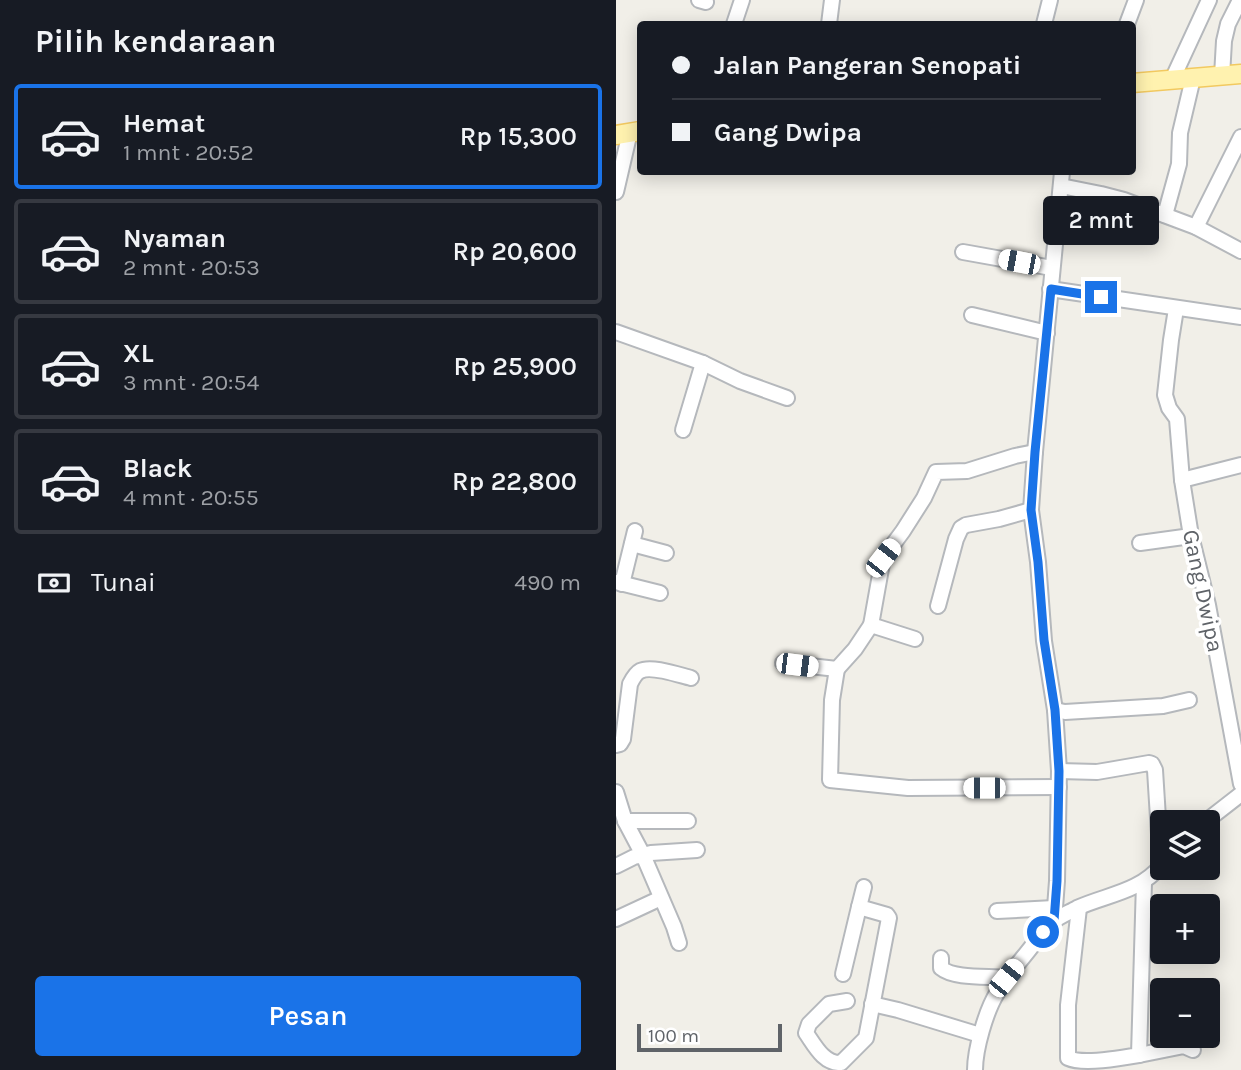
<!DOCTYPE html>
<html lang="id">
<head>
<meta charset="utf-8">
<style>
	:root { --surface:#171b24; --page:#20242c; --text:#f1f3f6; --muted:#9ea1a6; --line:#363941; --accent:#1a73e8 }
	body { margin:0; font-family:Karla,sans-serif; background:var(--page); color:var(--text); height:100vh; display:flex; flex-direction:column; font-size:26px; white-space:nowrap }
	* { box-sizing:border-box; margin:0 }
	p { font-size:23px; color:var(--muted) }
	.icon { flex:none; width:38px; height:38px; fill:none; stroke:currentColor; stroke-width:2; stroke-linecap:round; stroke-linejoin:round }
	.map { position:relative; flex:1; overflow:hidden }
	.panel { display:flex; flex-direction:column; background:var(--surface); width:616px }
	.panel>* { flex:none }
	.guide { position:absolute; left:21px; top:21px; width:499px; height:154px; border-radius:7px; box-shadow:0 4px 18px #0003; display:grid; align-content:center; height:154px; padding:0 35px; background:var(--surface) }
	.tools { position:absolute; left:534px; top:810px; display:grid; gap:14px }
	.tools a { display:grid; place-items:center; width:70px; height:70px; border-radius:7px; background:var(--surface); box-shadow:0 4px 18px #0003; font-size:35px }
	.scale { position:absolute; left:21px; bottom:18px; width:145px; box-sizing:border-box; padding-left:7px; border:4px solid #5f6368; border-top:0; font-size:19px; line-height:24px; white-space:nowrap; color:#5f6368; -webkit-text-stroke:5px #fff; paint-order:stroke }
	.end { position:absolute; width:32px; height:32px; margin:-16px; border:9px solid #1a73e8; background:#fff; box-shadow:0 0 0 4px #fff }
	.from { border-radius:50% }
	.bubble { position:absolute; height:49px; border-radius:7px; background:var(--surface); box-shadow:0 4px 18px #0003; font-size:23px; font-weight:600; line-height:49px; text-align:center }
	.car { position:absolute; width:21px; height:42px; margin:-21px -10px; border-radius:9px; box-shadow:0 0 5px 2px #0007; background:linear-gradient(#fff 24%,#345 0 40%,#fff 0 76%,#345 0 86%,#fff 0) }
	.guide b { display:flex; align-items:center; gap:24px; height:66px; font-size:26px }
	.guide b+b { border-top:2px solid var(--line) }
	.guide i { width:18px; height:18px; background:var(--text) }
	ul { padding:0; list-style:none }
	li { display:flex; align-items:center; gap:21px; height:105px; margin:0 14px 10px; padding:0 21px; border:4px solid var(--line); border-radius:7px }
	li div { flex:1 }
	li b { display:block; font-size:26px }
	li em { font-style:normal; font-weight:600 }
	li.on { border-color:var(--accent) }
	li>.icon { width:63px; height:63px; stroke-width:1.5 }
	h2 { padding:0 35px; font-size:32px; line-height:84px }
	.pay { display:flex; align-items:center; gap:18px; height:77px; padding:0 35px; font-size:26px }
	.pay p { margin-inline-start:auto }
	.button { display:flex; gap:14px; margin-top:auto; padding:14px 35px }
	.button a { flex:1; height:80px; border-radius:7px; background:var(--accent); color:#fff; font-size:28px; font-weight:600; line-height:80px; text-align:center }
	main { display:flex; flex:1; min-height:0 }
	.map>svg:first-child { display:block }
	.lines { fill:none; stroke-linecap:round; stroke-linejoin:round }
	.minor-casing { stroke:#b5b8bc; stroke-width:18 }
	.major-casing { stroke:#f2c960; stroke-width:21 }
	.minor { stroke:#fff; stroke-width:14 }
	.major { stroke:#fff2af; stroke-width:18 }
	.route { stroke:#1a73e8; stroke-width:9 }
	.labels { text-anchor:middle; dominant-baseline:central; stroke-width:7; stroke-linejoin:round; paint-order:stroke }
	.street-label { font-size:23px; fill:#5f6368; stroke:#fff }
</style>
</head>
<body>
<main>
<section class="panel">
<h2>Pilih kendaraan</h2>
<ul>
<li class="on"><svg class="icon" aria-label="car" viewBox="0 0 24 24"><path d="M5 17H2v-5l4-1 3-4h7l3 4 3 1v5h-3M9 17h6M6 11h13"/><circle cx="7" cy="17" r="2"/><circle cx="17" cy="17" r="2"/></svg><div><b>Hemat</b><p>1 mnt · 20:52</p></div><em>Rp 15,300</em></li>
<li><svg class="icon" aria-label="car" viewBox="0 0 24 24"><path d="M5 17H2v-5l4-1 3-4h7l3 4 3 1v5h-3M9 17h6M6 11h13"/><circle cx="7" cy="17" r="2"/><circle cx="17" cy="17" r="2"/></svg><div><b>Nyaman</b><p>2 mnt · 20:53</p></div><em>Rp 20,600</em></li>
<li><svg class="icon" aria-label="car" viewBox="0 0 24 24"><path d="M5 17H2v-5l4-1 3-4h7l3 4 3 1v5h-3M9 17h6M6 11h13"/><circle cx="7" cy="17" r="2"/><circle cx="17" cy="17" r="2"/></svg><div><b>XL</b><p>3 mnt · 20:54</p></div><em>Rp 25,900</em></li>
<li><svg class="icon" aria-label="car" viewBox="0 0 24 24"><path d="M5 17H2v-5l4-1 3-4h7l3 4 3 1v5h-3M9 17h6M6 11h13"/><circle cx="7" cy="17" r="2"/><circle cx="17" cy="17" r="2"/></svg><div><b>Black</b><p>4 mnt · 20:55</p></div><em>Rp 22,800</em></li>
</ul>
<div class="pay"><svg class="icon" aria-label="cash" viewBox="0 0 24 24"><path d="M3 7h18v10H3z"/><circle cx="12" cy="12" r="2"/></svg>Tunai<p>490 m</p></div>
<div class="button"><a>Pesan</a></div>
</section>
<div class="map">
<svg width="625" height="1070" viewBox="0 0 625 1070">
	<rect width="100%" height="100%" fill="#f1efe8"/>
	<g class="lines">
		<defs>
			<g id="minor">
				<path d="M83,0l7,2"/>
				<path d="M118,24l8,-24"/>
				<path d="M213,24l3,-24"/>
				<path d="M428,24l6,-24"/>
				<path d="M511,24l9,-24"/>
				<path d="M606,76l2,-35 4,-17 12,-24"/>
				<path d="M556,80l37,-80"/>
				<path d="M445,186l40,8 23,6 72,27 45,24"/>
				<path d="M0,192l14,-60"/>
				<path d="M549,215l11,-40 3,-11 1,-31 13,-55"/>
				<path d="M580,227l45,-90"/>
				<path d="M347,252l89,16"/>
				<path d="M434,289l191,28"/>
				<path d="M560,309l-5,31 -6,55 4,13 8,11 5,61 9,56 17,69 33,179"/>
				<path d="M356,315l75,18"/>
				<path d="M0,332l87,31 37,18 47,17"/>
				<path d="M67,430l20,-67"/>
				<path d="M566,480l59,-15"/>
				<path d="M524,543l51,-7"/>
				<path d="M16,544l34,9"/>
				<path d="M0,582l44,11"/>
				<path d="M6,584l13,-53"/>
				<path d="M322,606l18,-67 5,-11 5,-3 33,-6 32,-9"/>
				<path d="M299,639l-44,-14 12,-67 20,-27 21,-33 12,-26 31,-1 48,-15 20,-4"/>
				<path d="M167,663l54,6 18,-20 16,-24"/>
				<path d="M221,669l-5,31 -2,80 78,8 151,-1"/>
				<path d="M439,710l10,2 98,-6 26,-6"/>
				<path d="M0,745l4,-1 3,-5 7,-55c2,-4 6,-11 10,-13 11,-6 39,4 51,7"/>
				<path d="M443,771l38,1 52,-9 3,1 3,6 4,64 3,21"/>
				<path d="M0,792l9,29 18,34 8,-2 46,-3"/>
				<path d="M9,821h63"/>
				<path d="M589,822l36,-28"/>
				<path d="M0,866l18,-9 9,-2 31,72 5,16"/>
				<path d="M463,908l-11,97v53c15,7 54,0 71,-3l5,-173"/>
				<path d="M381,911l57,-3"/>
				<path d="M0,919l45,-21"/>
				<path d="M438,921l3,-40 2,-110 -4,-61 -11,-69 -6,-79 -7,-52 4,-58 27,-280"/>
				<path d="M325,958v10c13,11 48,8 65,10"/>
				<path d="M227,974l16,-67"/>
				<path d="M231,1001l-18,3 -20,20 -3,9c9,13 18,31 35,30l25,-25 23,-120 -2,-3 -28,-8 5,-20"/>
				<path d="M256,1004l26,6 82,25"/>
				<path d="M523,1055l45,-9 9,4"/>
				<path d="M359,1070c0,-21 11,-59 22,-77 9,-16 21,-29 32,-43 8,-10 15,-21 25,-29 6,-5 16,-9 23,-13 31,-14 61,-15 85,-43"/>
			</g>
			<g id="major">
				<path d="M516,83l109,-9"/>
				<path d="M0,135l24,-4"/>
			</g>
		</defs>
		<!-- minor casing -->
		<use href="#minor" class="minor-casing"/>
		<!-- major casing -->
		<use href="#major" class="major-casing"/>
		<!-- minor -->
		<use href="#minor" class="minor"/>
		<!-- major -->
		<use href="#major" class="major"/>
	</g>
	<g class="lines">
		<!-- route -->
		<path class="route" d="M427,932l11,-11 3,-40 2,-110 -4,-61 -11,-70 -6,-78 -7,-52 4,-58 16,-163 50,8"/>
	</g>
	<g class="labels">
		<!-- street labels -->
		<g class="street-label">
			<text transform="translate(587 591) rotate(78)">Gang Dwipa</text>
		</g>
	</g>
</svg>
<div class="tools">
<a><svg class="icon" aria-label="layers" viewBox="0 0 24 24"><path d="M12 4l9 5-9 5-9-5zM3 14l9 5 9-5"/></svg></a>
<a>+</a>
<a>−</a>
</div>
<div class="scale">100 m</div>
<i class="end from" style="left:427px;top:932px"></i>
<i class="end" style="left:485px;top:297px"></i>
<div class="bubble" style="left:427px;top:196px;width:116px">2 mnt</div>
<i class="car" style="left:403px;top:262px;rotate:281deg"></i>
<i class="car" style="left:267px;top:558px;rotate:38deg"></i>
<i class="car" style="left:181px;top:665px;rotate:97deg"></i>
<i class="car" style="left:368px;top:788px;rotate:270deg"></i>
<i class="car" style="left:390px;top:978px;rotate:39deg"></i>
<div class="guide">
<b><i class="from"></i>Jalan Pangeran Senopati</b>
<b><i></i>Gang Dwipa</b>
</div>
</div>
</main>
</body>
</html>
